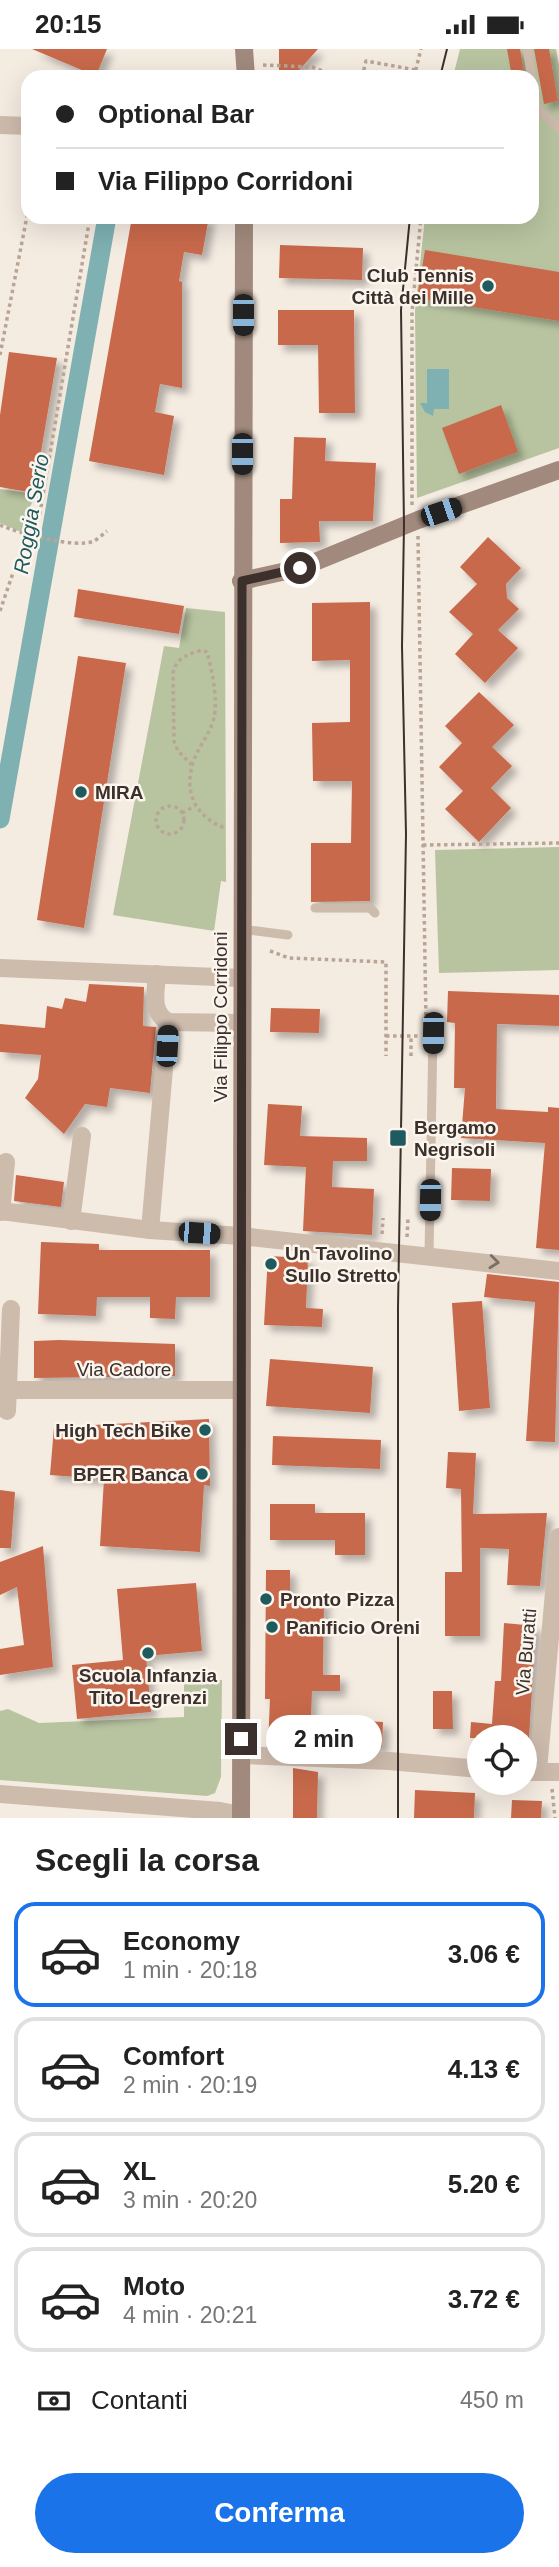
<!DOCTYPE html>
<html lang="it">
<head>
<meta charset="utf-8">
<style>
	:root { --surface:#fff; --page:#f6f6f6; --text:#222; --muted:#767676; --line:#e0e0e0; --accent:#1a73e8 }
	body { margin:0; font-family:Arial,sans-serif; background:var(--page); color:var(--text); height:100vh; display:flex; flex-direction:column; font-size:26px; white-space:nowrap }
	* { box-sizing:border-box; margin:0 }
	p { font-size:23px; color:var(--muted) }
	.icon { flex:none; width:38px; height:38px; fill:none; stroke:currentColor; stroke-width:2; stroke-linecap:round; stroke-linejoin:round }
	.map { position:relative; height:1769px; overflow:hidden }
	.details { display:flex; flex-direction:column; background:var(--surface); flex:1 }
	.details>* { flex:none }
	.hud { position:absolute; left:21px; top:21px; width:518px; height:154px; border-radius:21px; box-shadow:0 7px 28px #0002; display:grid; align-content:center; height:154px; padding:0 35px; background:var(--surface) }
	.controls { position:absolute; left:467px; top:1676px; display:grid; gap:14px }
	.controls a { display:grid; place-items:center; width:70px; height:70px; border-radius:50%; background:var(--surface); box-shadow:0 7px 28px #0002; font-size:35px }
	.end { position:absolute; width:32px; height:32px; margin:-16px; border:9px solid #3b302b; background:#fff; box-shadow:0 0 0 4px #fff }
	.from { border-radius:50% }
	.bubble { position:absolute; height:49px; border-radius:24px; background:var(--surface); box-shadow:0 7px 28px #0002; font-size:23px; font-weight:700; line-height:49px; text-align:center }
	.car { position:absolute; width:21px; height:42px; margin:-21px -10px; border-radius:9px; box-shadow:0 0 5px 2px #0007; background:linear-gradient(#222 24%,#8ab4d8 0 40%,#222 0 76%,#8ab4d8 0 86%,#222 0) }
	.hud b { display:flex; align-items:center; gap:24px; height:66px; font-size:26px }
	.hud b+b { border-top:2px solid var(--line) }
	.hud i { width:18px; height:18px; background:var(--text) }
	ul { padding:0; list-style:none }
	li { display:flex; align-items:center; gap:21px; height:105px; margin:0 14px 10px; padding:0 21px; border:4px solid var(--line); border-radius:21px }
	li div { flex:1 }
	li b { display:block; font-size:26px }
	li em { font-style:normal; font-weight:700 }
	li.current { border-color:var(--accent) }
	li>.icon { width:63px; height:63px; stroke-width:1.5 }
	h2 { padding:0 35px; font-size:32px; line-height:84px }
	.pay { display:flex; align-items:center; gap:18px; height:77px; padding:0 35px; font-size:26px }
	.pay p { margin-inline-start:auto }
	.button { display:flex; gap:14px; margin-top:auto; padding:14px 35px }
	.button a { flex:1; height:80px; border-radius:42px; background:var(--accent); color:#fff; font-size:28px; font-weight:700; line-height:80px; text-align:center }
	.status { display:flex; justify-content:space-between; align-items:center; height:49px; padding:0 35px; background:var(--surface); direction:ltr }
	.status svg { height:19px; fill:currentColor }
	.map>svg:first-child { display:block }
	.green { fill:#b8c4a0 }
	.water { fill:#7fb0b2 }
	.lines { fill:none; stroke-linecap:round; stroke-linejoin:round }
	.canal { stroke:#7fb0b2; stroke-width:19 }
	.building { fill:#c8694b; filter:url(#shadow) }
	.path { stroke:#b9a596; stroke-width:3.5; stroke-dasharray:3.5 3.5; stroke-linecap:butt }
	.lane { stroke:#cdbbac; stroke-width:9 }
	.street { stroke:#cdbbac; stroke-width:18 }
	.secondary { stroke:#a18a7d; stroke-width:18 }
	.tram { stroke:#3b302b; stroke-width:2 }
	.oneway { stroke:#7d6f65 }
	.route { stroke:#3b302b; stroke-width:9 }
	.poi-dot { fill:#1f5a5e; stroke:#fbf5ee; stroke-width:2.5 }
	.labels { text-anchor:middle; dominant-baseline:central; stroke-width:5; stroke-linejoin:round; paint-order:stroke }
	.poi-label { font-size:19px; font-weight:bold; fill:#3b302b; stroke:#fbf5ee; text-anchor:start }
	.street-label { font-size:19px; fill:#3b302b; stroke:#fbf5ee }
	.water-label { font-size:21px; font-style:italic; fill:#1f5a5e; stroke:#fbf5ee }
</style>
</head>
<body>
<div class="status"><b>20:15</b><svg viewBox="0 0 49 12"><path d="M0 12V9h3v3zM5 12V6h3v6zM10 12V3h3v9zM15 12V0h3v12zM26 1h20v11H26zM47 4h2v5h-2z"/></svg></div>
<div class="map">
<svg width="559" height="1769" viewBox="0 0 559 1769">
	<defs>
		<filter id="shadow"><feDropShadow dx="6" dy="6" stdDeviation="3.5" flood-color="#0004"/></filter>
	</defs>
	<rect width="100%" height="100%" fill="#f4ebe1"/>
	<!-- green -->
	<g class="green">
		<path d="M460,0h96l3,16v383l-142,50 -2,-187 10,-94h107v-140h-79z"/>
		<path d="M0,440l35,5 -14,38 -21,-9z"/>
		<path d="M186,559l39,4 1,270 -5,-1 -7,50 -101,-16 51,-269 15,2z"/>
		<path d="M559,798v123l-120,3 -4,-123z"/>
		<path d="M184,1631h38l-1,97 -6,16 -8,3 -207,-16v-69l8,-2 31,14 145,-6z"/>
	</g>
	<!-- water -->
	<path class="water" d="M427,320h22v40h-15l-1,7 -8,-4 -5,-9h7z"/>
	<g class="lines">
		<!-- canal -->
		<path class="canal" d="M0,770l107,-602"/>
	</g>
	<!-- building -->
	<g class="building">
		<path d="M32,0h75l-11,27z"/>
		<path d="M279,0h39l-25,28h-14z"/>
		<path d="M507,0h13l5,28h-13z"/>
		<path d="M534,0h15l9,52 -14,3z"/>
		<path d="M132,168h77l-7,38 -18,-3 -5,29 3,1v106l-22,-4 -5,28 19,4 -10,59 -75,-14z"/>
		<path d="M280,196l83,3 -1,32 -83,-2z"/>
		<path d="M425,201l134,22v49l-142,-23z"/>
		<path d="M278,261h76l1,103h-36l-1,-68h-40z"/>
		<path d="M9,303l48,6 -23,135 -34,-6v-72z"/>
		<path d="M501,356l17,47 -59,22 -17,-46z"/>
		<path d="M294,388l32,1 -1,23 51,2 -3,58h-54l1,21 -40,1v-44h12z"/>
		<path d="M488,488l33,31 -15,16 1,14 12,11 -21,21 20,18 -33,35 -30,-29 18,-20 -24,-22 28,-28 -17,-17z"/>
		<path d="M78,540l106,17 -5,28 -105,-17z"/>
		<path d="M370,553v299l-59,1v-59h40l1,-62h-39l-1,-58 38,-1v-62l-38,1v-58z"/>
		<path d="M78,607l48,7 -42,265 -47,-8z"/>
		<path d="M479,643l35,33 -22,22 20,19 -21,22 20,20 -32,34 -34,-33 18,-18 -24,-24 23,-24 -17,-17z"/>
		<path d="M89,935l55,3 -1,39 13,1 -6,66 -40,-5 -3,19 -22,-3 -21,30 -39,-36 13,-19 3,-24 -41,-3v-28l45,4 2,-22 15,3 3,-11 21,4z"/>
		<path d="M448,942l111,4v31l-62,-2 -1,85 52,3v-5l11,1v142l-23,-2 9,-105 -84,-5 4,-50h-11l1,-65 -8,-1z"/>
		<path d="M271,959l49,1 -1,24 -49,-1z"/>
		<path d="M268,1055l34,2 -2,30 67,2v23h-34l-1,26 42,2 -2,46 -69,-4 3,-64 -42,-2z"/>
		<path d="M452,1119l39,1 -1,32 -39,-1z"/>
		<path d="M16,1126l48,7 -3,25 -47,-6z"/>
		<path d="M41,1193l58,2v6h111v47h-34l-1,22 -25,-1v-21h-53l-1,19 -58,-2z"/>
		<path d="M268,1207l40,2 -2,50 17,1 -1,18 -58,-2z"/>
		<path d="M487,1225l72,8 -4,160 -29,-1 9,-139 -51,-5z"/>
		<path d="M482,1252l8,107 -31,3 -7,-108z"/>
		<path d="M59,1291l116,4v32l-141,2v-37z"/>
		<path d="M270,1310l103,8 -3,46 -104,-7z"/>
		<path d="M209,1370l1,67 -6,-1 -4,67 -100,-6 4,-67 -54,-4 4,-48z"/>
		<path d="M273,1387l108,4 -1,29 -108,-4z"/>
		<path d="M448,1403l28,1 -3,61 74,-1 -7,73 -33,-1 2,-36 -29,-1v88h-35v-64h17l-1,-83 -15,-1z"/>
		<path d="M0,1441l15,2 -4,56h-11z"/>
		<path d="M270,1455h45v9h50v42h-30v-15h-65z"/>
		<path d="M43,1497l10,121 -53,8v-26l24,-4 -7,-58 -17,8v-33z"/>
		<path d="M266,1521h24v29h34l-1,76h17v16h-28l-1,27 72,4 -1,25 -114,-2 2,-46h-5z"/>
		<path d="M196,1534l6,68 -56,5 5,56 -74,7 -5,-54 51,-5 -6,-71z"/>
		<path d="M504,1574l32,3 -7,112h-59l1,-16 21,2 3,-43h6z"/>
		<path d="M433,1642h19l1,38h-20z"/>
		<path d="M293,1719l25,4 -1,46h-24z"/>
		<path d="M415,1741l60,3 -1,25h-60z"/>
		<path d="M512,1751l30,1 -1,17h-30z"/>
	</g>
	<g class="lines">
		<!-- path -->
		<g class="path">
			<path d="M263,16l49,2 26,10"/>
			<path d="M362,28l4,-16 50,9"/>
			<path d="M414,28l7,-28"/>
			<path d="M0,306l28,-144"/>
			<path d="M412,456v-193l9,-95"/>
			<path d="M0,476c18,8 75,24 94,16 4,-2 9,-7 13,-10"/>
			<path d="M418,487l8,486"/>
			<path d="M0,562l14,-41 26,-57 50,-296"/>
			<path d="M192,716l-14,-14 -4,-10 -1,-68c4,-16 14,-18 29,-23l5,2c5,19 11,46 7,66 -4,16 -16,29 -21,45 -10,30 4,55 32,65"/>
			<circle cx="170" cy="771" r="14"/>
			<path d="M182,764l13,-7"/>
			<path d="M423,796l136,-2"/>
			<path d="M270,902l19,7 97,4v94"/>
			<path d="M386,987h33"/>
			<path d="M411,1007v-20"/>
			<path d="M382,1185l1,-16"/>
			<path d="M407,1188l1,-19"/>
			<path d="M552,1740l3,29"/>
		</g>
		<!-- lane -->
		<g class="lane">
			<path d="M527,0l10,59 22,20"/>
			<path d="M315,859h55l5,5"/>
			<path d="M241,880l47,6"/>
			<path d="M429,1206l4,-222"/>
		</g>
		<!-- street -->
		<g class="street">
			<path d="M0,76l28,1"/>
			<path d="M0,919l241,10"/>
			<path d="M157,925c-1,19 -7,37 11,48l73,1"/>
			<path d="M0,1162l150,19 91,6 318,35"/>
			<path d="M1,1163l5,-50"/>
			<path d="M71,1172l11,-85"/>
			<path d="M150,1181l18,-208"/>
			<path d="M8,1341h232"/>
			<path d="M7,1362l4,-102"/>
			<path d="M241,1706l148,6 91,8"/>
			<path d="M538,1721l21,-233"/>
			<path d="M525,1723h34"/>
			<path d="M0,1745l220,17 21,4"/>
		</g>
		<!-- secondary -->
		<g class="secondary">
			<path d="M244,0l2,28"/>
			<path d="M241,532l59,-13 118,-48 141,-50"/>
			<path d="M241,1769l3,-1601"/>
		</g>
		<!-- tram -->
		<g class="tram">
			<path d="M440,28l7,-28"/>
			<path d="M398,1769v-511l8,-473 -4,-188 2,-121 -3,-215 9,-93"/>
		</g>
	</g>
	<!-- one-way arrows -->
	<defs><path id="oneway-chevron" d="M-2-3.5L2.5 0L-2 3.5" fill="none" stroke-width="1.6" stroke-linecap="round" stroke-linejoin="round" transform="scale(1.75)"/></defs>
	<use class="oneway" href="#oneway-chevron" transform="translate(494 1213) rotate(6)"/>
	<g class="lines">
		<!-- route -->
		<path class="route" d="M241,1690l1,-1158 58,-13"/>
	</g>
	<!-- markers -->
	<g class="poi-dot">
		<circle cx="488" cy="237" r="7"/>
		<circle cx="81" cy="743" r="7"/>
		<rect x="389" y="1080" width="18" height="18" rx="3.5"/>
		<circle cx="271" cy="1215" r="7"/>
		<circle cx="205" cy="1381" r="7"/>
		<circle cx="202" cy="1425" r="7"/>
		<circle cx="266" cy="1550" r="7"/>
		<circle cx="272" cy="1578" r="7"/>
		<circle cx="148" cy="1604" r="7"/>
	</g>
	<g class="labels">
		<!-- poi labels -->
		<g class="poi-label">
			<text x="474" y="226" text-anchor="end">Club Tennis<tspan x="474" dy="22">Città dei Mille</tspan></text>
			<text x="95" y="743">MIRA</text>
			<text x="414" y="1078">Bergamo<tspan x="414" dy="22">Negrisoli</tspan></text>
			<text x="285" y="1204">Un Tavolino<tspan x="285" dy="22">Sullo Stretto</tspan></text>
			<text x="191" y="1381" text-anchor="end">High Tech Bike</text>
			<text x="188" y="1425" text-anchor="end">BPER Banca</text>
			<text x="280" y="1550">Pronto Pizza</text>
			<text x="286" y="1578">Panificio Oreni</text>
			<text x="148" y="1626" text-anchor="middle">Scuola Infanzia<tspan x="148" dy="22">Tito Legrenzi</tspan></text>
		</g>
		<!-- street labels -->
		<g class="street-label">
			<text transform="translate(220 968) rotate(-90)">Via Filippo Corridoni</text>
			<text x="124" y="1320">Via Cadore</text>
			<text transform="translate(526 1603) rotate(-85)">Via Buratti</text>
		</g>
		<!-- water labels -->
		<g class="water-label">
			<text transform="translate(31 465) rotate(-80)">Roggia Serio</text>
		</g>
	</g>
</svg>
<div class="controls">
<a><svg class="icon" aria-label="locate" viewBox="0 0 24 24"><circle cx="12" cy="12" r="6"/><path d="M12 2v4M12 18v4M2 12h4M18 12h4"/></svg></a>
</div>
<i class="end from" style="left:300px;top:519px"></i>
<i class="end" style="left:241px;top:1690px"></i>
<div class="bubble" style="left:266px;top:1666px;width:116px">2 min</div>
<i class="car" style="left:243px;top:266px;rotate:180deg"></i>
<i class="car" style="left:242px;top:405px;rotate:180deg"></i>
<i class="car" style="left:441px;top:463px;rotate:71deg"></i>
<i class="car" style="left:433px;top:984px;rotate:181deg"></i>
<i class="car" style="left:167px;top:997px;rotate:3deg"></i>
<i class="car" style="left:430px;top:1151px;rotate:181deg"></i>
<i class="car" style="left:199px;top:1184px;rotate:94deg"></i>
<div class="hud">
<b><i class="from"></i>Optional Bar</b>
<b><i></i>Via Filippo Corridoni</b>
</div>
</div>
<section class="details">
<h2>Scegli la corsa</h2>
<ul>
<li class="current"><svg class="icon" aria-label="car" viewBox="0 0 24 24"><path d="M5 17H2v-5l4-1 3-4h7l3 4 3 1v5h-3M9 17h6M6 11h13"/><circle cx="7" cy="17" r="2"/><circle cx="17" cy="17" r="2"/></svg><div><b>Economy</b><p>1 min · 20:18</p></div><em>3.06 €</em></li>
<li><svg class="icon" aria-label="car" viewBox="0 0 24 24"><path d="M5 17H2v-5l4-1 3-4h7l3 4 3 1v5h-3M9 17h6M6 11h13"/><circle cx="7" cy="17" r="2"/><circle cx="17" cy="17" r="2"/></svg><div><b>Comfort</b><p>2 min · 20:19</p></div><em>4.13 €</em></li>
<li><svg class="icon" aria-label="car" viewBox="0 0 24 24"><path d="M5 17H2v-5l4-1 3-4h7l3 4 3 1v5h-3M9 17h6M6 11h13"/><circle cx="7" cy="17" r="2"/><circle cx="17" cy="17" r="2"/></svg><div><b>XL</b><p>3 min · 20:20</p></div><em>5.20 €</em></li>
<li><svg class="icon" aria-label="car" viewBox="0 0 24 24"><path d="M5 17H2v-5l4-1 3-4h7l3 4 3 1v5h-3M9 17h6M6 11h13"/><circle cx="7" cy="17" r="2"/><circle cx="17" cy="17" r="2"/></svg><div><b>Moto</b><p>4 min · 20:21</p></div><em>3.72 €</em></li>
</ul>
<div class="pay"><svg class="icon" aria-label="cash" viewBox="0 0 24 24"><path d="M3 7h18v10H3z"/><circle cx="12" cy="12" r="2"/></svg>Contanti<p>450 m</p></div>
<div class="button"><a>Conferma</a></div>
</section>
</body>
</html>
